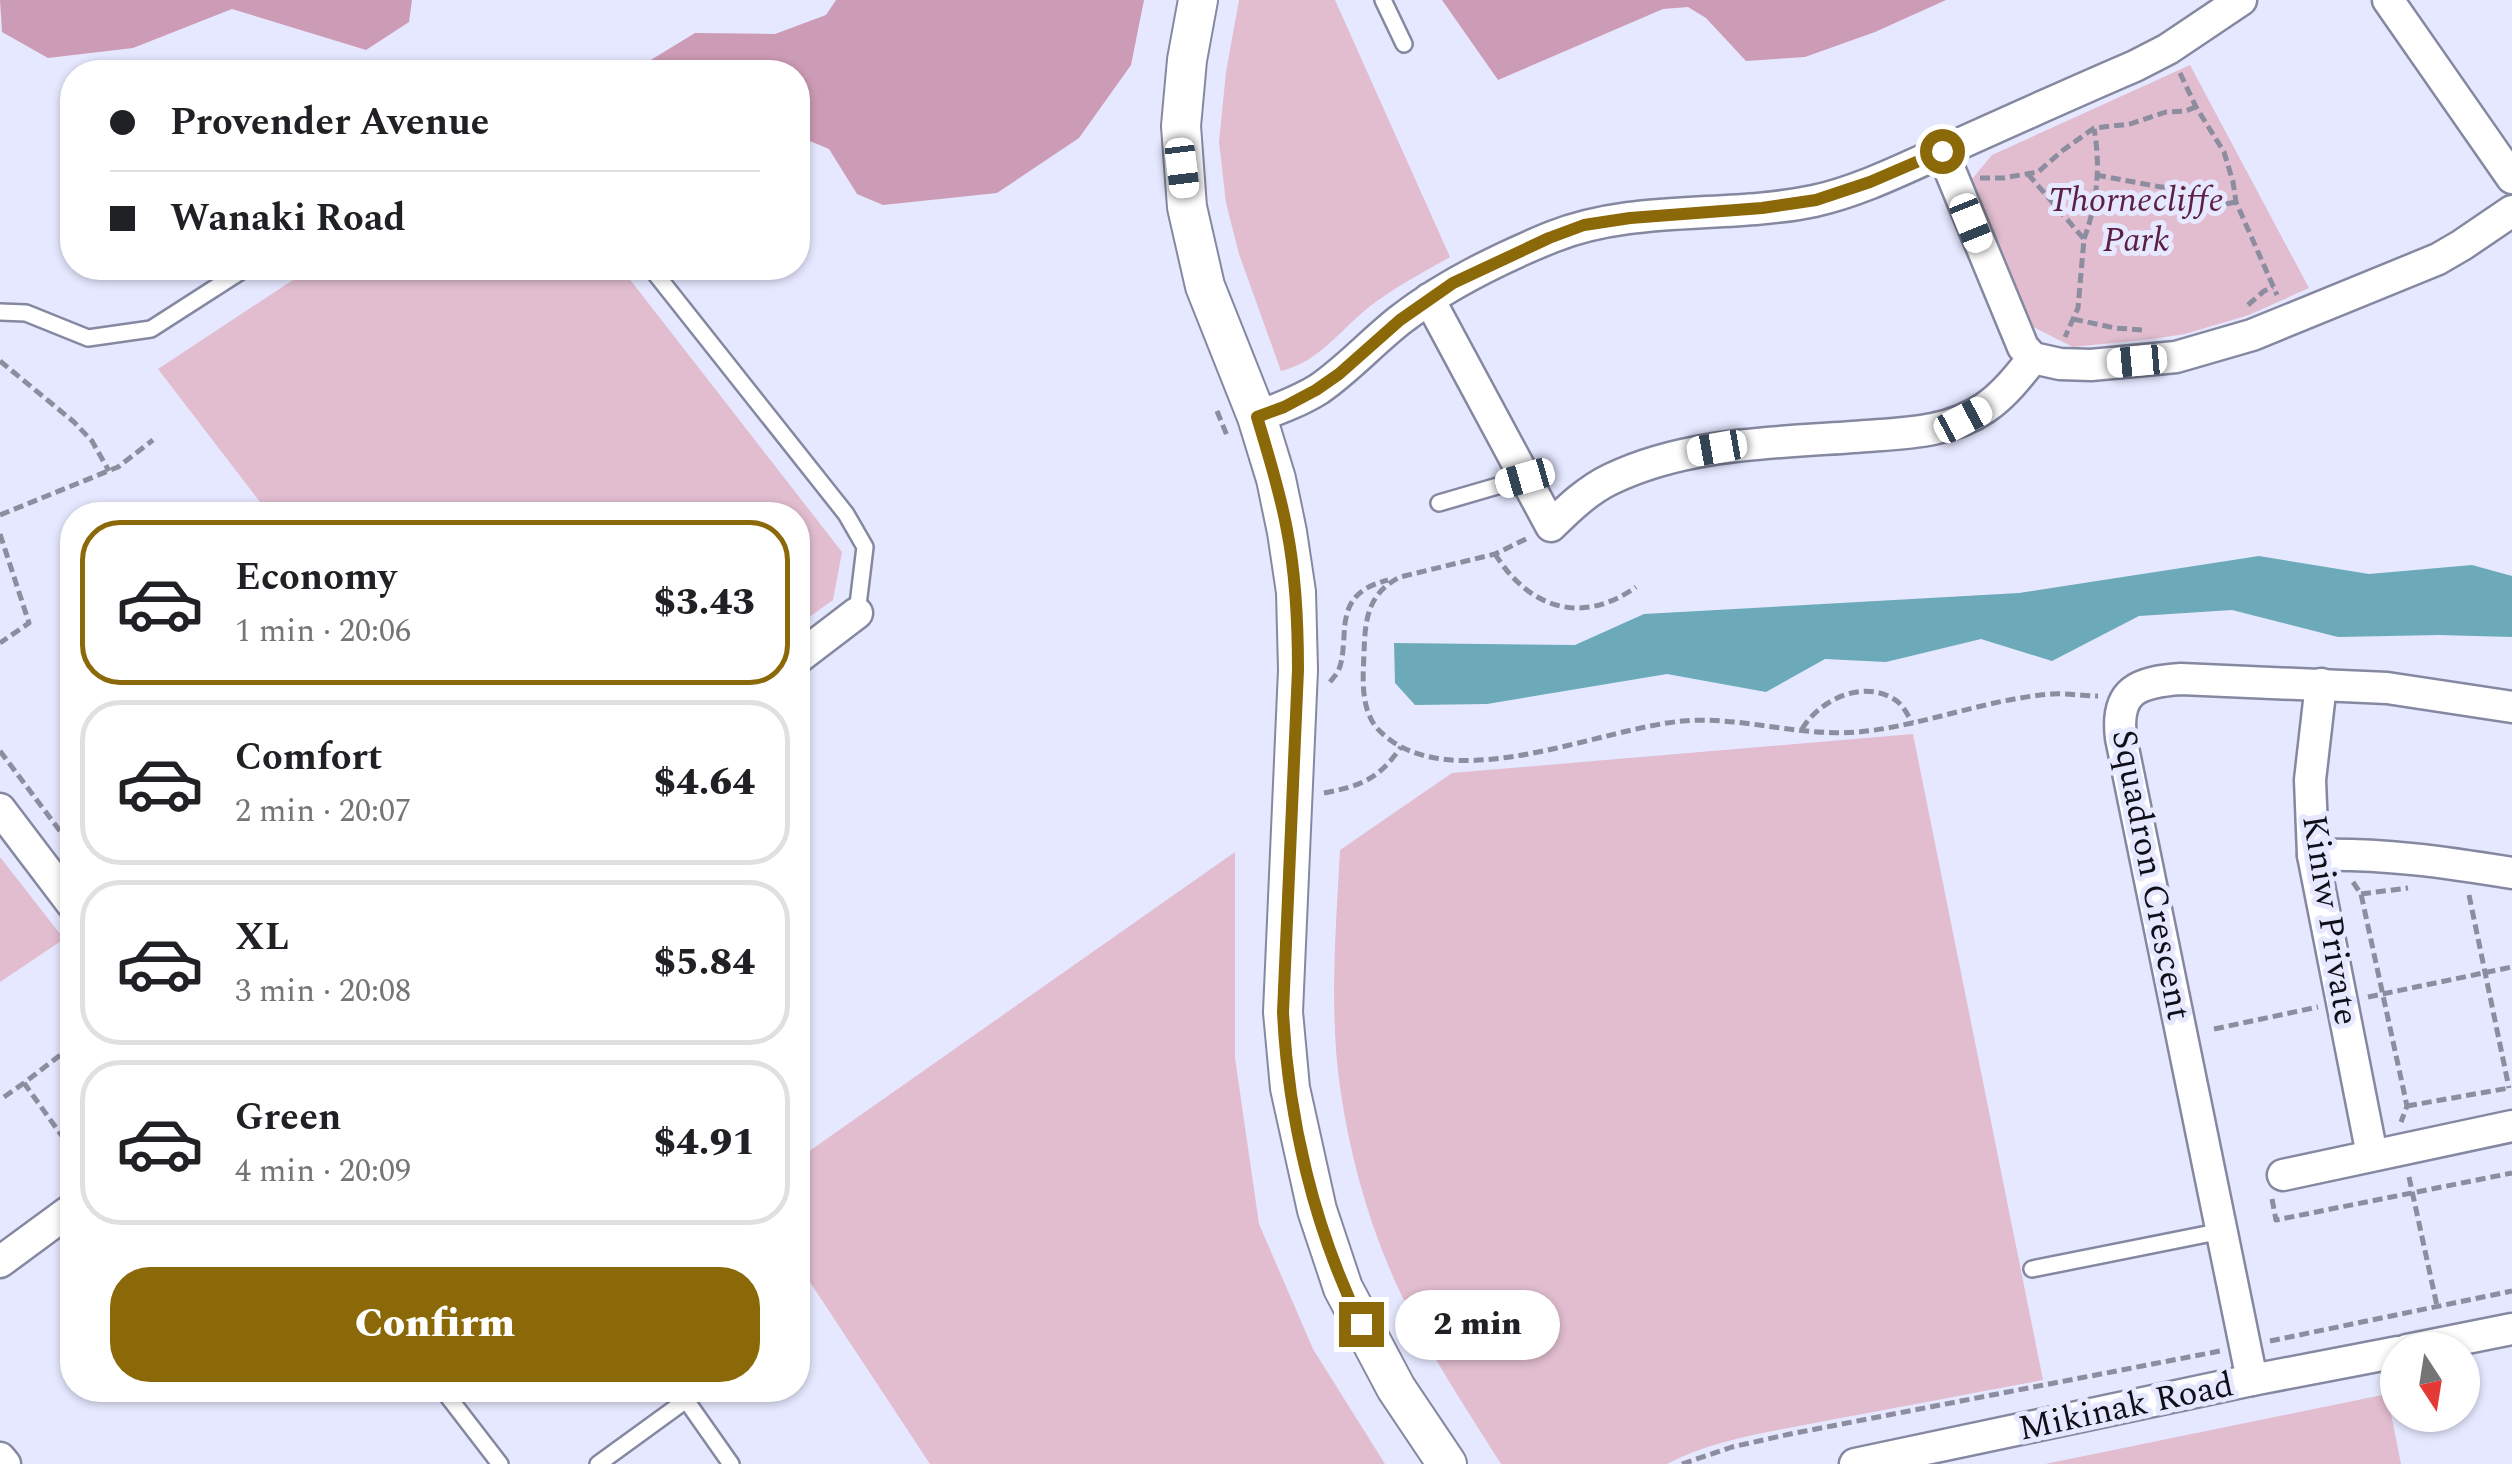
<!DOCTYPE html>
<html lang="en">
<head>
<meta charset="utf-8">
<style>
	:root { --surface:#fff; --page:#f6f6f6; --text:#202124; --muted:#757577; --line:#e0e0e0; --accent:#8b6808 }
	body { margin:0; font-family:Spectral,serif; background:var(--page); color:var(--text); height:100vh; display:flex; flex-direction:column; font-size:38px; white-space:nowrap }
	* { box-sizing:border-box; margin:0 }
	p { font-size:32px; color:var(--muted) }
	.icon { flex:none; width:55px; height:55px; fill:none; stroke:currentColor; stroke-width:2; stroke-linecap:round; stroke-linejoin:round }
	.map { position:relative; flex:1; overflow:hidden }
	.side { position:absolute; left:60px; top:502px; width:750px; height:900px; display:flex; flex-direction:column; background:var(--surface); border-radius:40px; box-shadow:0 2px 8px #0004 }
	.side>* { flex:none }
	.hud { position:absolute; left:60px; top:60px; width:750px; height:220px; border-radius:40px; box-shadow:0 2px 8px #0004; display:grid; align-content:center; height:220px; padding:0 50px; background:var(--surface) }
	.needle { width:65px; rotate:168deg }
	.tools { position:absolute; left:2380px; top:1332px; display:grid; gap:20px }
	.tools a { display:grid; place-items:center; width:100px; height:100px; border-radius:50%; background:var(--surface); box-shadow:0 2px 8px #0004; font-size:50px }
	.end { position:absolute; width:45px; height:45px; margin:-22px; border:12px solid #8b6808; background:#fff; box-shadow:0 0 0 5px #fff }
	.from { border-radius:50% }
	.bubble { position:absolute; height:70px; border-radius:35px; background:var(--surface); box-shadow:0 2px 8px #0004; font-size:32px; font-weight:800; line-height:70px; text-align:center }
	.car { position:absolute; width:30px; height:60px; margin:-30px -15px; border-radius:12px; box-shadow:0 0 8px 2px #0007; background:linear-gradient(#fff 24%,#345 0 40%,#fff 0 76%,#345 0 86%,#fff 0) }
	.hud b { display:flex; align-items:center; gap:35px; height:95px; font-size:38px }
	.hud b+b { border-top:2px solid var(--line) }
	.hud i { width:25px; height:25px; background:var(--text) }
	ul { padding:18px 0 0; list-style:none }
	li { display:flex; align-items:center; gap:30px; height:165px; margin:0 20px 15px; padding:0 30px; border:5px solid var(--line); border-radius:40px }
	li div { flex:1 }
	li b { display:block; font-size:38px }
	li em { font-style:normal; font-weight:800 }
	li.active { border-color:var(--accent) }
	li>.icon { width:90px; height:90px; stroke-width:1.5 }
	.action { display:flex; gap:20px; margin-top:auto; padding:20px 50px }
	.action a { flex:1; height:115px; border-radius:40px; background:var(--accent); color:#fff; font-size:40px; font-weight:800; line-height:115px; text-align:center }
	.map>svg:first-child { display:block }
	.green { fill:#e1bdcf }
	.forest { fill:#cc9bb5 }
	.water { fill:#6caab9 }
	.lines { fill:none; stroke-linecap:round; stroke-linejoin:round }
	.service-casing { stroke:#8588a1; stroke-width:20 }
	.minor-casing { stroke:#8588a1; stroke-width:35 }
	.tertiary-casing { stroke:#8588a1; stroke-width:42 }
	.path { stroke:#8c8d9f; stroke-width:5; stroke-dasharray:10 5; stroke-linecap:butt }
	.service { stroke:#fff; stroke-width:15 }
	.minor { stroke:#fff; stroke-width:30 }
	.tertiary { stroke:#fff; stroke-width:38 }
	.route { stroke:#8b6808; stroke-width:12 }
	.labels { text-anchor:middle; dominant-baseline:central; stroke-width:10; stroke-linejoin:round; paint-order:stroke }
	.park-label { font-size:35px; font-style:italic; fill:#5b2043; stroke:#e6e8ff }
	.street-label { font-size:35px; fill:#0f0f19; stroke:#e6e8ff }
</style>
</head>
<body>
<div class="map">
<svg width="2512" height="1464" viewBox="0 0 2512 1464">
	<rect width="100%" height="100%" fill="#e6e8ff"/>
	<!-- green -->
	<g class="green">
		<path d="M1239,0h96l115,257c-27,15 -56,31 -81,50 -29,23 -50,55 -88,64l-42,-117 -13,-51 -7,-61 7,-70z"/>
		<path d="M2190,65l119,223 -60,27 -64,19 -33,5 -79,8 -40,-20 -61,-148 20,-24z"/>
		<path d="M311,268h310l221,284 -9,48 -35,25v-110h-528l-112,-146z"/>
		<path d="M1913,734l130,646c-71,13 -142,27 -213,40 -54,11 -114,18 -163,44h-166c-35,-56 -73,-112 -101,-172 -30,-64 -50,-134 -60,-205 -11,-78 -4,-159 0,-237l112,-77z"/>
		<path d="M1235,852v206l24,166 54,125 72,115h-455l-132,-200v-105z"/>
		<path d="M0,857l64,82 -64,43z"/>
		<path d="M2387,1394l14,70h-356z"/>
	</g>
	<!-- forest -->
	<g class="forest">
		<path d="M0,0h412l-3,22 -43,28 -134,-41 -99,39 -85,10 -46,-26z"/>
		<path d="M836,0h308l-13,65 -52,73 -82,55 -114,12 -26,-11 -28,-45 -31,-13v-64h-167l64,-39 80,1 51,-19z"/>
		<path d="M1442,0h504l-71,32 -70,25 -59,4 -40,-43 -18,-11 -25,2 -165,71z"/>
	</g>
	<!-- water -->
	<path class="water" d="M2259,556l110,18 103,-9 40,11v61l-73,-2 -101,2 -106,-27 -93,6 -87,45 -71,-22 -95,23 -61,-3 -59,33 -99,-18 -180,30 -72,1 -20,-22 -1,-40 181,2 69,-31 375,-21z"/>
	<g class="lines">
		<defs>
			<g id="service">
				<path d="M1383,0l21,44"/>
				<path d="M651,268l195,246 19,33 -8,66"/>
				<path d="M0,312l26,1 62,25 63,-9 95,-61"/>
				<path d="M1439,503l86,-25"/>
				<path d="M2032,1269l190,-38"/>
				<path d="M443,1390l57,74"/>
				<path d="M686,1400l45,64"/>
				<path d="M598,1464l102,-74"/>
			</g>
			<g id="minor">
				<path d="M2388,0l124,178"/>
				<path d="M1942,151l81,196 10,11 27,6 31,1 85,-8 76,-22 186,-76 24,-14 50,-34"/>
				<path d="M1429,299l122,227c18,-18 37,-36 60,-47 79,-38 171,-36 256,-43 41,-3 83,-4 118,-28 19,-13 34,-32 48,-50"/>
				<path d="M1257,417c21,-8 43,-16 62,-28 29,-20 53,-47 81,-69 45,-35 98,-61 152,-83 83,-33 175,-18 262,-36 46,-10 91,-33 134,-52 62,-28 124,-56 187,-83l33,-17 73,-49"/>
				<path d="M798,658l59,-45"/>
				<path d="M2321,684l-11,96 3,75 59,300"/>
				<path d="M0,809l72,95"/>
				<path d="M2313,855c68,-2 132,7 199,18"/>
				<path d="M2283,1175l229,-49"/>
				<path d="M0,1262l72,-53"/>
				<path d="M2407,1350l105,-21"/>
				<path d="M2252,1380l-131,-642c-6,-48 17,-56 60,-59l206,9 125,19"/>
				<path d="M0,1458l5,6"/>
				<path d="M1855,1464l397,-84 146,-28"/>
			</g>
			<path id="tertiary" d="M1198,0l-11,60 -6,66 6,81 18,79 52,131 19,62 11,53 9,60 2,78 -15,342 7,76 27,122 26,78 53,100 51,76"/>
		</defs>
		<!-- service casing -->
		<use href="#service" class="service-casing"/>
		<!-- minor casing -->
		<use href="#minor" class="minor-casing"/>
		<!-- tertiary casing -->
		<use href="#tertiary" class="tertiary-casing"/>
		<!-- path -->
		<g class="path">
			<path d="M2180,73l16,34 28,45 9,30 3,20 41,93"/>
			<path d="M2028,174l56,65 -6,69 -13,29"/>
			<path d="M2096,175l65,12h21l34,19 20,-4"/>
			<path d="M1980,178h23l35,-6 24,-21 32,-23 36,-4 36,-12 20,-1 9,-4"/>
			<path d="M2084,239c13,-35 17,-73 10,-110"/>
			<path d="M2248,305l16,-14 9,-4"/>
			<path d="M2073,319l42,9 28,2"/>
			<path d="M0,361l74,61 18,19 17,30"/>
			<path d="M1217,411l11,27"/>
			<path d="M0,515l118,-48 35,-27"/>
			<path d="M0,534l29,89 -29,20"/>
			<path d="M1526,539l-31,15 -95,23c-33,17 -35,43 -36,77 -1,22 -3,47 8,67 5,9 13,15 21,21 74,49 210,-14 290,-21 58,-5 116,16 175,11 65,-6 128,-33 194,-38 15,-1 31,2 46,2"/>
			<path d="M1495,554c34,54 86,72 141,33"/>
			<path d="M1330,682c3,-4 7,-8 9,-13 4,-10 4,-21 5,-32 1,-33 10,-48 44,-57"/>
			<path d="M1802,729c17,-28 58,-49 90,-31 10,5 15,15 20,25"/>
			<path d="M0,751l72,96"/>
			<path d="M1324,793c37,-7 55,-14 77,-46"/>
			<path d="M2353,882l8,12 46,212 -6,16"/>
			<path d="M2361,894l47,-6"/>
			<path d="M2469,895l40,193"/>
			<path d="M2368,997l144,-30"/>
			<path d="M2214,1029l104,-22"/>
			<path d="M72,1046l-48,37 48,67"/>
			<path d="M4,1097l20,-14"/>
			<path d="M2407,1106l102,-18"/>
			<path d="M2409,1177l28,129"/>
			<path d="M2272,1199l4,21 236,-47"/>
			<path d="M2270,1341l242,-50"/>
			<path d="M1682,1464l50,-17 58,-13 430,-83"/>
		</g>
		<!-- service -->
		<use href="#service" class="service"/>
		<!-- minor -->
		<use href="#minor" class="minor"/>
		<!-- tertiary -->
		<use href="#tertiary" class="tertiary"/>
	</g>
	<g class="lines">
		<!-- route -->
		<path class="route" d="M1361,1324c-47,-96 -73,-206 -78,-312l15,-342c0,-47 -2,-94 -11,-140 -7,-39 -19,-76 -30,-113l27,-10 32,-17 23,-16 61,-54 53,-37 96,-45 35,-13 46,-7 132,-10 54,-8 54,-18 72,-31"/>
	</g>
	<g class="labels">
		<!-- park labels -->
		<g class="park-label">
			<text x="2136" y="200">Thornecliffe<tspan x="2136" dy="40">Park</tspan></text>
		</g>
		<!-- street labels -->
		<g class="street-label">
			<text transform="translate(2151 875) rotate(79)">Squadron Crescent</text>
			<text transform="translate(2330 920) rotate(81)">Kiniw Private</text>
			<text transform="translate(2126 1407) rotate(-12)">Mikinak Road</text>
		</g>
	</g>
</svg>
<div class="tools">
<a><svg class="needle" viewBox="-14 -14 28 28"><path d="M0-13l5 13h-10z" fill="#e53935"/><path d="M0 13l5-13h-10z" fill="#757577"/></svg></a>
</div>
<i class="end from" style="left:1942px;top:151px"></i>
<i class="end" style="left:1361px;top:1324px"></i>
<div class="bubble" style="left:1395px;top:1290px;width:165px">2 min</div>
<i class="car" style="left:1182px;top:168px;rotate:173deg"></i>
<i class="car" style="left:1971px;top:223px;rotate:158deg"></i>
<i class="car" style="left:2137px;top:361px;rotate:265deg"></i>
<i class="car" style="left:1963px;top:420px;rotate:62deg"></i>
<i class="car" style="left:1717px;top:448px;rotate:260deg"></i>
<i class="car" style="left:1525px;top:478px;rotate:254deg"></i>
<div class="hud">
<b><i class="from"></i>Provender Avenue</b>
<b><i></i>Wanaki Road</b>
</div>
<section class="side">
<ul>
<li class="active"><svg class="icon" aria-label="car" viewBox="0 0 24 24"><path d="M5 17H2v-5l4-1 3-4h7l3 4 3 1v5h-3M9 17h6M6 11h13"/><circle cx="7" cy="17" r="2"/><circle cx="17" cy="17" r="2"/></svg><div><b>Economy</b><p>1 min · 20:06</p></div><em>$3.43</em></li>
<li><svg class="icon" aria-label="car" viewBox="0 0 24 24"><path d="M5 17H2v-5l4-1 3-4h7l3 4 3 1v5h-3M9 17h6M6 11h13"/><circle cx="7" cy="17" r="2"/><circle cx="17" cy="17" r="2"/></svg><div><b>Comfort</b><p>2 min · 20:07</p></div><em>$4.64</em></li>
<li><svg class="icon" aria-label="car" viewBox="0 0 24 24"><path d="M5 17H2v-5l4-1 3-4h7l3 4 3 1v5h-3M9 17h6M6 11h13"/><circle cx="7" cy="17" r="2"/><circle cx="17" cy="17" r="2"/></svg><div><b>XL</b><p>3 min · 20:08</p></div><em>$5.84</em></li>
<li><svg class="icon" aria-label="car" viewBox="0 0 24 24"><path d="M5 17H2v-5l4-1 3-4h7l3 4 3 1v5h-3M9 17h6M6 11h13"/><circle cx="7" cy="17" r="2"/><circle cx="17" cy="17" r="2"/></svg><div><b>Green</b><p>4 min · 20:09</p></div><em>$4.91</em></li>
</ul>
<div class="action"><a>Confirm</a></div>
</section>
</div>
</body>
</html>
